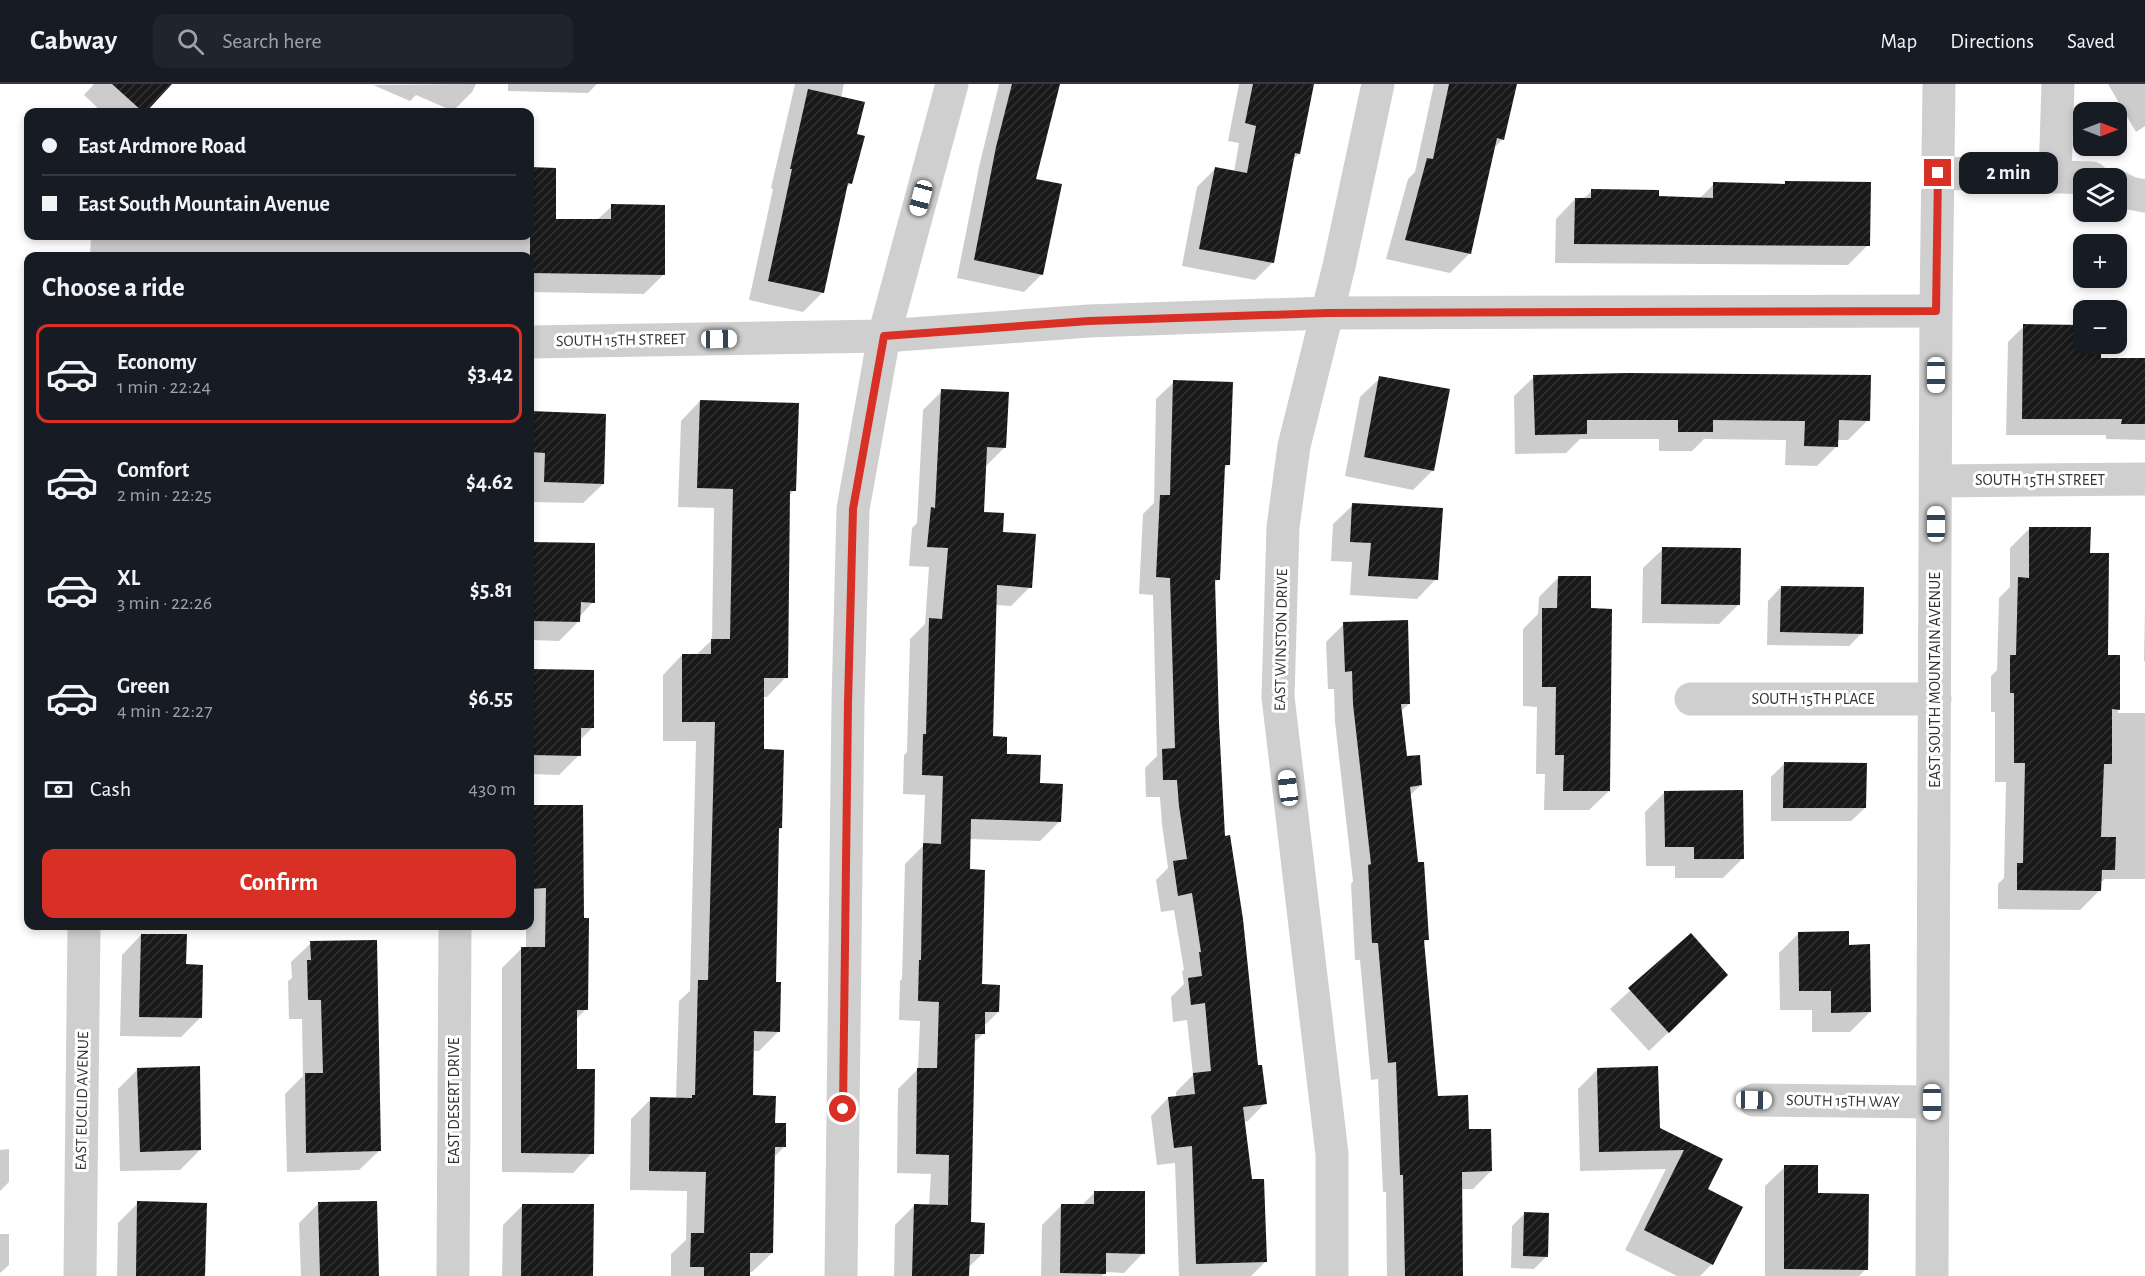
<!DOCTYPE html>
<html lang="en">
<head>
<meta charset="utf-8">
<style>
	:root { --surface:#171b24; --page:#20242c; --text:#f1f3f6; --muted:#9ea1a6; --line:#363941; --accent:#d93025 }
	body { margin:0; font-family:"Alegreya Sans",sans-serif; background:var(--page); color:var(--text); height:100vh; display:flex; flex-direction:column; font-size:22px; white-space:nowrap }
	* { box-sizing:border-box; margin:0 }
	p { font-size:20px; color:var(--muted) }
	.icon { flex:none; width:33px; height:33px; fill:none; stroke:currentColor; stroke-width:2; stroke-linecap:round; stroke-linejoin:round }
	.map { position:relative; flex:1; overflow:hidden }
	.side { position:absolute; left:24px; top:168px; width:510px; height:678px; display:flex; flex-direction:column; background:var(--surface); border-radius:12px; box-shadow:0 3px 9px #0003 }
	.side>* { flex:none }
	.banner { position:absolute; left:24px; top:24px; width:510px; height:132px; border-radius:12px; box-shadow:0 3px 9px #0003; display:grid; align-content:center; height:132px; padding:0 18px; background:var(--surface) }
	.needle { width:39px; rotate:90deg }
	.controls { position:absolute; left:2073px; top:18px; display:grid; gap:12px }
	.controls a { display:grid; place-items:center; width:54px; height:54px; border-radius:12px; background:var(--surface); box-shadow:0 3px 9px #0003; font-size:30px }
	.end { position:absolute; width:27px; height:27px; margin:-14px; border:8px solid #d93025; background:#fff; box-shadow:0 0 0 3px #fff }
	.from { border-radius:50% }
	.bubble { position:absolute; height:42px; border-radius:12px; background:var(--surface); box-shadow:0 3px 9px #0003; font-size:20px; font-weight:600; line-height:42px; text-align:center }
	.car { position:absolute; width:18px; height:36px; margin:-18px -9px; border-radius:8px; box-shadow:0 0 4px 2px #0007; background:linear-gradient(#fff 24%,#345 0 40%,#fff 0 76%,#345 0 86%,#fff 0) }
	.banner b { display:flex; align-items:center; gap:21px; height:57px; font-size:22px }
	.banner b+b { border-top:2px solid var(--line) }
	.banner i { width:15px; height:15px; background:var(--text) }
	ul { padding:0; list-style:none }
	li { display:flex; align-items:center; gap:18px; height:99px; margin:0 12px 9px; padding:0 6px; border:3px solid transparent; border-radius:12px }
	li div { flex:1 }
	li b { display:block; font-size:22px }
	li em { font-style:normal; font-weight:600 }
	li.selected { border-color:var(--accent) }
	li>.icon { width:54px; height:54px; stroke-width:1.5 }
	h2 { padding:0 18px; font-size:27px; line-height:72px }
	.pay { display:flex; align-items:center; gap:15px; height:66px; padding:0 18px; font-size:22px }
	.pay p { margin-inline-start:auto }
	.primary-button { display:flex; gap:12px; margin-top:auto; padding:12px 18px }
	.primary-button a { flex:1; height:69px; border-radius:12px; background:var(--accent); color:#fff; font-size:24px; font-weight:600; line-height:69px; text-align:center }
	header { display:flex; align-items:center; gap:36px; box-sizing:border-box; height:84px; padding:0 30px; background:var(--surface); border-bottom:2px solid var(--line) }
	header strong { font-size:28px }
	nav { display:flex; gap:33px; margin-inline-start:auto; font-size:21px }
	.search { width:420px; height:54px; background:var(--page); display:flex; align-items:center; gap:15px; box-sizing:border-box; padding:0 21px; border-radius:12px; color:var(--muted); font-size:22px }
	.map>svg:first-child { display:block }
	.shadow { fill:#0003 }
	.building { fill:url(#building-hatch) }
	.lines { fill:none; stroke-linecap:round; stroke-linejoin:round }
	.minor { stroke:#cfcfcf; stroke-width:33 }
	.route { stroke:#d93025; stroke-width:8 }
	.labels { text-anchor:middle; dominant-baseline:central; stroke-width:6; stroke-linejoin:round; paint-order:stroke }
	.street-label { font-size:16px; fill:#323232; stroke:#fff }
</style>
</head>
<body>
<header>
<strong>Cabway</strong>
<div class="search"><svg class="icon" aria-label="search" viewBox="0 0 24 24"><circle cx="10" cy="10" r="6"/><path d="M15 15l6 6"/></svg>Search here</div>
<nav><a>Map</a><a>Directions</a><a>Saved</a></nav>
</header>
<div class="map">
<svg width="2145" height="1192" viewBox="0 0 2145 1192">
	<defs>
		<pattern id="building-hatch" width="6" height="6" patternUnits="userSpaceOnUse" patternTransform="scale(1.5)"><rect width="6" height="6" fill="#191919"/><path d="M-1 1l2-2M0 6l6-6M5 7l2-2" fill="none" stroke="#323232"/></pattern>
	</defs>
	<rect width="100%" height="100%" fill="#fff"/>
	<!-- shadow -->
	<g class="shadow">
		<path d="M94,0h76l-26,28h-42l-18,-17z"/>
		<path d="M476,0l-4,8 -19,19 -37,-16 -6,6 -37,-16z"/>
		<path d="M508,0h89l-9,9 -80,-2z"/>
		<path d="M795,0h49l-3,14 14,38 -4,47 -6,6 -22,103 -20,20 -54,-12 24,-111 -2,-1z"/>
		<path d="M999,0h60l-25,96 8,94 -18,18 -67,-14 22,-111z"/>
		<path d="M1239,0h74l-14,70 -7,6 -19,102 -18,18 -73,-14 15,-79 18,-18 19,3 5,-29 -11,-2z"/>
		<path d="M1434,0h81l-12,55 -10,10 -24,105 -19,19 -64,-14 22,-80 7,-7z"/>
		<path d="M2108,0h37v42l-9,6z"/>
		<path d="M530,85h24v51h43l15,-14 52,68 -20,20 -114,-2v-36h-440l1,-20h439z"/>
		<path d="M1785,99l83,62 -20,20 -293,-2 1,-44 19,-20h8l9,-8 65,7 42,1 15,-15 68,2z"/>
		<path d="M2024,242l60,18h16l-1,15h46v81l-39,-1v-4h-100l2,-93z"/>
		<path d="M1534,293l334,43 -20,20h-11v6l-20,20 -32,-1 1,-25 -82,-1 -12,12h-33v-12h-79l-14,14 -51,1 -1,-58z"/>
		<path d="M1380,294l53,92 -20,20 -68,-14 15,-79z"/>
		<path d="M1174,298l55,82 -6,6 -5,109 -4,5 3,139 7,114 33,230 8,36 -17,18 -5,1 7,58 16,81 -15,15h-72l-4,-113 -18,2 -6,-49 17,-18 8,-1v-5l17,-17 -6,-55 -14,2 -2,-25 13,-13 -2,-13 2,-1 -10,-60 -13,2 -5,-32 12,-12 -6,-44 -2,-27h-14l-1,-29 12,-12 -4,-161 -14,-1 4,-80 11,-11 2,-104z"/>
		<path d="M942,307l63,56 -20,20 -2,46 18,20 29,54 -19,19 -16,-1 -4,133 14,17 34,30 21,36 -20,20 -71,-2v32l11,115 18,26 -15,15v7l-10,9 -3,181 13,29 -15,15v8h-74l1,-51 20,-20 14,1 2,-32 -34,-1 1,-84 20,-20 2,-48 -21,-1 1,-39 2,-2 3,-115 18,-18 2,-51 -22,-1 1,-39 3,-3 3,-113 15,-15 4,-57 -20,-1 3,-38 5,-5 6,-113z"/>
		<path d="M700,317l94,89 -6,7 -2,180 -19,20h-4v54l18,77 -4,3 -2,153 3,48 -19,19h-7l-1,46 23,27 10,23 -10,10 -2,96 -20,19h-4v4h-77v-22l15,-14 1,-49 -57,-1 1,-71 20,-20h25l3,-98 11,-10 6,-250h-33v-66l19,-20h14l16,-15 2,-132 -36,-1 3,-86z"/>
		<path d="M530,329l75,2 -2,69 -20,19 -53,-1z"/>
		<path d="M1353,421l83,74 -19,20 -67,-4 2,-33 -21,-1 2,-37z"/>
		<path d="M2030,444l59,26 18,102h11v57h27v166h-40l-5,4v7l-20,20 -82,-1v-25l6,-6 2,-96h-11v-70h-4v-36l6,-6 2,-72 11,-11v-39z"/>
		<path d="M530,460l64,1 -1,57 -14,15v4l-20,20 -29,-1z"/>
		<path d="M1663,465l76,55 -20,20 -77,-1 1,-55z"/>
		<path d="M1558,494l31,32 20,181 -20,19h-45l1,-36h-9l1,-67 -14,-1v-77l15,-15 1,-17z"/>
		<path d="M1781,503l81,46 -13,13 -82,-1 1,-44z"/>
		<path d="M2145,524v53h-1z"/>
		<path d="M1344,540l65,80 -8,7 5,47 15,27 -12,11 18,143 -4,5 13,154 31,33 24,40 -18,18h-12l1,87h-75l-1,-84h-3l-5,-113 -7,1 -11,-120h-5l-4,-76 2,-3 -18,-159 -1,-33h-6l-2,-47z"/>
		<path d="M530,587l63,1 -1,56 -13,13v14l-20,20 -29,-1z"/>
		<path d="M1784,680l81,44 -14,13h-80v-44z"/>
		<path d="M1665,708l78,66 -20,20h-48v-12h-29l-1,-54z"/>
		<path d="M581,722l5,203 -11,11v51l17,82 -19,20 -71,-1v-204l20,-20h4v-22h4v-119z"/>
		<path d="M1799,849l49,13 22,66 -20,20h-38v-22h-32l-1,-57z"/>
		<path d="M141,851l44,31 16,51 -20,20 -61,-1 2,-81z"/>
		<path d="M1691,851l16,60 -58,56 -39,-42z"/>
		<path d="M311,859l68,208 -20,19 -72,2 -2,-78 18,-18 -1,-57h-13l-1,-38 4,-3 -1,-16z"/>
		<path d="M138,985l62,81 -20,20 -60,1 -2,-82z"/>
		<path d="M1597,986l61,59 63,31 -15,30 6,74 -12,12h-23l-52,-26 41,-81 -86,2 -2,-82z"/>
		<path d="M9,1065v33l-9,9v-41z"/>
		<path d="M1785,1083l31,28 50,74 -7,7h-94v-90z"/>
		<path d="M1094,1109l49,60 -19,20 -18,-1 -4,4h-61l1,-51 20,-20 19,1z"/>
		<path d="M138,1119l66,73h-87l1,-53z"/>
		<path d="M319,1119l58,73h-76l-2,-53z"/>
		<path d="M523,1121l69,71h-90l1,-51z"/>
		<path d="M1525,1129l22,43 -13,13 -23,-1 1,-42z"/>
		<path d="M0,1150h9v31l-9,8z"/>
	</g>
	<!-- building -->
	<g class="building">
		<path d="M112,0h60l-26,28h-3z"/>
		<path d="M1012,0h48l-24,95 26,5 -19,91 -69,-15 22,-113z"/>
		<path d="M1253,0h61l-14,70 -5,-1 -21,110 -75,-14 16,-82 32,6 9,-47 -11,-3z"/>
		<path d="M1449,0h68l-13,56 -7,-2 -26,116 -66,-14 22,-82 6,1z"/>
		<path d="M808,5l57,13 -8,32 8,2 -13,48 -4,-1 -24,110 -56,-12 24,-112h-2z"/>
		<path d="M530,83l26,1v51h55v-15l54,1v70l-135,-2z"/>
		<path d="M1785,97l86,1 -1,64 -296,-2 1,-46h16v-9l68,1v6l54,2v-16l72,2z"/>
		<path d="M2023,240l61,1v19h17v14h44v66h-24l1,-5h-100z"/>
		<path d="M1628,289l243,2 -1,46 -31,-1 -1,27 -34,-1 1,-25 -92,-1v12h-35v-12h-91v14l-52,1 -2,-60z"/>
		<path d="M1379,292l71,13 -16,82 -70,-14z"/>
		<path d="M1173,296l60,2 -3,83h-5l-5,115h-5l4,143 6,113 5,-1 13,84 15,146h4l5,39 -24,3 9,72h12l3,83 -71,2 -4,-118 -18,2 -6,-51 27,-3 -2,-21 18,-2 -6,-68 -14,2 -3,-27 14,-2 -3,-24h2l-9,-59 -14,3 -5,-35 14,-2 -8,-53 -2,-26h-14l-1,-31 13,-1 -5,-170 -14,-1 4,-82h10z"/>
		<path d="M941,305l68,3 -3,56 -19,-1 -3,65 20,1 -1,19 33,2 -4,54 -35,-3 -4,151 14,1v17l34,1 -1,28 23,1 -2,38 -90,-3 -1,50 15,1 -3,114 18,1 -1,27h-14v22h-10l-4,188 14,1 -1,31h-14l-1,22h-57l2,-72 34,1 1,-50 -33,-1 1,-86h20l2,-66 -21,-1 1,-41h2l2,-117 18,1 2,-68 -21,-1 1,-41h3l3,-116 13,1 6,-71 -21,-1 4,-40 4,1z"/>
		<path d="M700,316l99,3 -3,88h-6l-2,187h-24v71l20,1 -2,78h-3l-3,154h5l-1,50 -26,-1 -1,64 23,1 -1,27h11v24h-11l-2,106h-23v23h-46v-9h-14l1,-34h13l2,-61 -57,-1 1,-74 42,1v-3h3l3,-115h10l7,-258h-33v-68h29v-15h19l3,-150 -36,-1z"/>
		<path d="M530,327l76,3 -2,70 -60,-2 1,-29 -15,-1z"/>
		<path d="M1352,419l91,5 -5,72 -70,-4 3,-33 -21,-1z"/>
		<path d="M2029,443h62l-1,26h19l-1,102h12v55l-8,-1v55h-8l-3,73h15l-1,33h-13l-1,21 -84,-1v-27h6l2,-100h-11v-70h-4v-38h6l2,-78 11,1z"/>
		<path d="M530,458l65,1v60l-14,-1 -1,20 -50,-1z"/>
		<path d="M1662,463l79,1 -1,57 -79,-1z"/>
		<path d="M1558,492h33v32l21,1 -2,182h-47l1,-36h-9l1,-68h-14v-79h15z"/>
		<path d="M1781,502l83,1 -1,47 -83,-2z"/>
		<path d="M1408,536l2,84h-9l6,52 13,-1 2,30 -12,2 8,75h6l5,78h-5l14,156 30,-1 1,34h22l1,42 -30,1 1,104h-58l-2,-101h-3l-4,-113 -8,1 -10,-120h-6l-4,-78 3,-1 -18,-160 -1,-33 -7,1 -2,-50z"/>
		<path d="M530,585l64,1v58h-13v28l-51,-1z"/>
		<path d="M1784,678l83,1 -1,45h-83z"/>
		<path d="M1743,706l1,69h-50v-12h-29l-1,-56z"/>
		<path d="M530,721h53l1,113h5l-1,92h-11v59h18l-1,85 -73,-1v-206h24l1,-59 -16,1z"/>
		<path d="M1849,847v14l21,-1 1,68 -40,1v-22h-32l-1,-59z"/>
		<path d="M1691,849l37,42 -59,58 -41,-45z"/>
		<path d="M141,850h46l-1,30 17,1 -1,53 -63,-1z"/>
		<path d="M377,856l4,211 -75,2 -1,-80h18l-2,-73h-13l-1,-40h4l-1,-19z"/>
		<path d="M200,982l1,84 -61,2 -3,-84z"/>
		<path d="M1658,982l2,62 63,31 -15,30 35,18 -30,58 -69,-35 40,-80 -85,2 -2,-84z"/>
		<path d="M1784,1081h34v28l51,1 -1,76 -84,-1z"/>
		<path d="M1094,1107h51v63l-39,-1v21l-46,-1 1,-69h33z"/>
		<path d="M137,1117l70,2 -2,73h-69z"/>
		<path d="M377,1117l2,75h-59l-2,-74z"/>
		<path d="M522,1120h72l-1,72h-72z"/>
		<path d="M1524,1128l25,1 -1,44 -25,-1z"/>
	</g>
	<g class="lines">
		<!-- minor -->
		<g class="minor">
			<path d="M1938,89l154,5"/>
			<path d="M2055,93l3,-93"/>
			<path d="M2116,102l14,7 15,3"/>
			<path d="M530,258l354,-6 205,-15 238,-8 609,-2"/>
			<path d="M1936,397l209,-2"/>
			<path d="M1691,615h244"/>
			<path d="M1754,1016l178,2"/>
			<path d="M80,1192l4,-350"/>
			<path d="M453,1192l2,-350"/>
			<path d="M841,1192l7,-573 5,-194 31,-173 68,-252"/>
			<path d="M1332,1192v-122l-54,-457 5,-170 11,-81 45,-180 39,-182"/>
			<path d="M1932,1192l4,-965 3,-227"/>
		</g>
	</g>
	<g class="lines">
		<!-- route -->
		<path class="route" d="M843,1025l5,-406 5,-194 31,-173 205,-15 238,-8 609,-2 2,-138"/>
	</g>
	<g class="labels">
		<!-- street labels -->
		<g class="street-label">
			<text transform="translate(621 256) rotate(-1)">SOUTH 15TH STREET</text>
			<text x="2040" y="396">SOUTH 15TH STREET</text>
			<text transform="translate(1281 556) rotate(-89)">EAST WINSTON DRIVE</text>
			<text transform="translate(1935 596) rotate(-90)">EAST SOUTH MOUNTAIN AVENUE</text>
			<text x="1813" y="615">SOUTH 15TH PLACE</text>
			<text transform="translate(82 1017) rotate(-89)">EAST EUCLID AVENUE</text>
			<text transform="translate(454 1017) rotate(-90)">EAST DESERT DRIVE</text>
			<text transform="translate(1843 1017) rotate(1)">SOUTH 15TH WAY</text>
		</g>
	</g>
</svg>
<div class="controls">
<a><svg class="needle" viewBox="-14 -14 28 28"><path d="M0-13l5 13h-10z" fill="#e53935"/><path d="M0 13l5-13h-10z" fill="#9ea1a6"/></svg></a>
<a><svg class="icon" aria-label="layers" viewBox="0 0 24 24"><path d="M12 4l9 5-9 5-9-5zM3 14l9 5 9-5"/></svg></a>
<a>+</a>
<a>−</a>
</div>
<i class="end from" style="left:843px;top:1025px"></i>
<i class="end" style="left:1938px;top:89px"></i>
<div class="bubble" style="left:1959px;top:68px;width:99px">2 min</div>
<i class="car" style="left:921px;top:114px;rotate:195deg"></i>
<i class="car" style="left:719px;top:255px;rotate:89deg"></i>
<i class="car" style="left:1936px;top:291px;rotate:180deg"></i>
<i class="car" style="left:1936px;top:440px;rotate:0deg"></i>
<i class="car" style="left:1288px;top:704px;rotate:353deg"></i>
<i class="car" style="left:1754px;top:1016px;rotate:91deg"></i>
<i class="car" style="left:1932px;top:1018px;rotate:180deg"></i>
<div class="banner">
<b><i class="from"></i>East Ardmore Road</b>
<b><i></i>East South Mountain Avenue</b>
</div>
<section class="side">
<h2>Choose a ride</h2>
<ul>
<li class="selected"><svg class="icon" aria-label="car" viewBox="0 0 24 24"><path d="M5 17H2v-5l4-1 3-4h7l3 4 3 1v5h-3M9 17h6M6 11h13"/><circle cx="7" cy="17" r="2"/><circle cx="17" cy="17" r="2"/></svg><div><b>Economy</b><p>1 min · 22:24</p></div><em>$3.42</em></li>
<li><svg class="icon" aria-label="car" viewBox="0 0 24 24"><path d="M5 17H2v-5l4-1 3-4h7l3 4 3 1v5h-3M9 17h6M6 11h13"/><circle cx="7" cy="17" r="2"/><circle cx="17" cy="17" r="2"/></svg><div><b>Comfort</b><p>2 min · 22:25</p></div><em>$4.62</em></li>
<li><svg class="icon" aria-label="car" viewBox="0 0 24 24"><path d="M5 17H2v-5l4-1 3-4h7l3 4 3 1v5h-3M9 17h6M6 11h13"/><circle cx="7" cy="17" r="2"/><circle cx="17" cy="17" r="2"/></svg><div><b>XL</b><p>3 min · 22:26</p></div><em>$5.81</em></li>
<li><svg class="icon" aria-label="car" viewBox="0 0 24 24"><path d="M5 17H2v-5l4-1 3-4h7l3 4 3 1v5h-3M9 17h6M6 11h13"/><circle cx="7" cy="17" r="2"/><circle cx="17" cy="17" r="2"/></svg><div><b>Green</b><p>4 min · 22:27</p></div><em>$6.55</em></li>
</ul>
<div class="pay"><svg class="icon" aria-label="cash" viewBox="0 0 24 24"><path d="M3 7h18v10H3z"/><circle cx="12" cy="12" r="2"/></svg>Cash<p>430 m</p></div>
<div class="primary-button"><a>Confirm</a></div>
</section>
</div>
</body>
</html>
